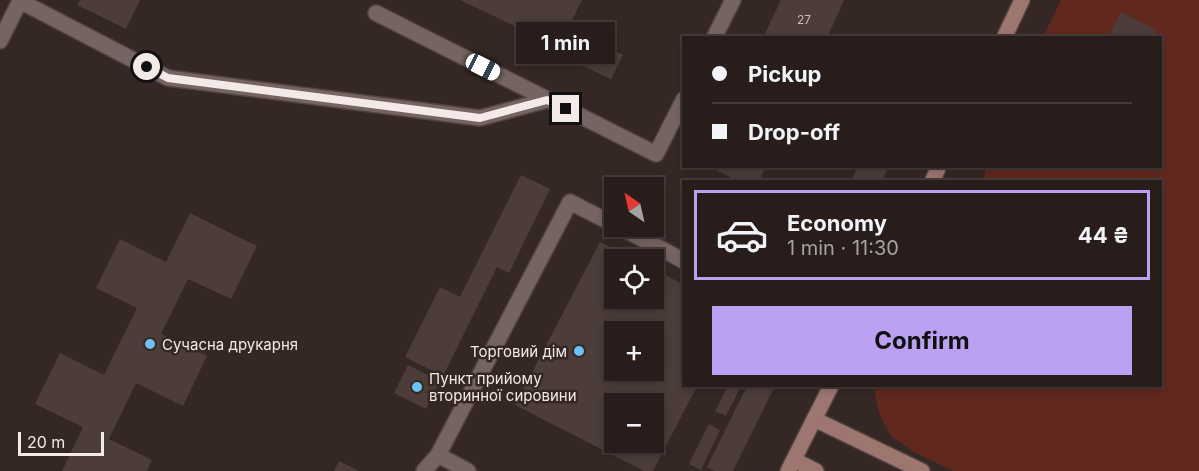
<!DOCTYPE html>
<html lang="en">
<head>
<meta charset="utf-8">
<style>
	:root { --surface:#281d1b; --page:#342a28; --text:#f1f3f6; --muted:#a5a2a3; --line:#443b3a; --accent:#bca0f2 }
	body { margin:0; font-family:Inter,sans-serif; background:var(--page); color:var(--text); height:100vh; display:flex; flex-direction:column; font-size:22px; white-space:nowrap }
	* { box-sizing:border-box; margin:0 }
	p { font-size:20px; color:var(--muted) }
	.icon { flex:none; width:33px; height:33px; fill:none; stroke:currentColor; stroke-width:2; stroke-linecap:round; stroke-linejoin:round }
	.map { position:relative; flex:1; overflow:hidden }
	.sheet { position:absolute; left:682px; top:180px; width:480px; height:207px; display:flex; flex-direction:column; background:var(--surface); border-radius:0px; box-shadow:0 3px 9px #0003,0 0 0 2px var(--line) }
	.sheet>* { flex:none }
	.banner { position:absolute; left:682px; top:36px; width:480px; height:132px; border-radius:0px; box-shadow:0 3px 9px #0003,0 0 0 2px var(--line); display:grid; align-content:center; height:132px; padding:0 30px; background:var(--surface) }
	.needle { width:39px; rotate:326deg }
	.controls { position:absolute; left:604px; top:177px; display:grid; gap:12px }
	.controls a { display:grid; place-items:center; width:60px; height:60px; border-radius:0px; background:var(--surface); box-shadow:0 3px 9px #0003,0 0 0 2px var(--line); font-size:30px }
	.scale { position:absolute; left:18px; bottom:15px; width:86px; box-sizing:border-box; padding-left:6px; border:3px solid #f3e9e7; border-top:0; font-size:16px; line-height:21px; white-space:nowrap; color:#f3e9e7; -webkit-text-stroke:4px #352724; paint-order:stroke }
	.end { position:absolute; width:27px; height:27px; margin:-14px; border:8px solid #f3e9e7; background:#111; box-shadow:0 0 0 3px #111 }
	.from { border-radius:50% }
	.bubble { position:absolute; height:42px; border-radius:0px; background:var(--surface); box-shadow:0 3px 9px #0003,0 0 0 2px var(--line); font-size:20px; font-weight:700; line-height:42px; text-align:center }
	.car { position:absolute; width:18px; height:36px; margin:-18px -9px; border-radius:8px; box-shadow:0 0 4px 2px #0007; background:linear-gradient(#fff 24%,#345 0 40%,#fff 0 76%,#345 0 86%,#fff 0) }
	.banner b { display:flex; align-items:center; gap:21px; height:57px; font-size:22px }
	.banner b+b { border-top:2px solid var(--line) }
	.banner i { width:15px; height:15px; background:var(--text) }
	ul { padding:10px 0 0; list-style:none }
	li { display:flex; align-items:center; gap:18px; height:90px; margin:0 12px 9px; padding:0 18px; border:3px solid var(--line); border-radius:0px }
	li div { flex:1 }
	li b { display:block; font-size:22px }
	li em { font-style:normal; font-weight:700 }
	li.active { border-color:var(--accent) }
	li>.icon { width:54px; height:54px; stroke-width:1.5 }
	.cta { display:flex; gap:12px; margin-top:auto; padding:12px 30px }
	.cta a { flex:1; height:69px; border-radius:0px; background:var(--accent); color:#111; font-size:24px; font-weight:700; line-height:69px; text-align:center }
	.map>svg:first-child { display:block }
	.green { fill:#61281f }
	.building { fill:#4c3d3a; fill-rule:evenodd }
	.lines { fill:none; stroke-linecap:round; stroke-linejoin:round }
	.lane-casing { stroke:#504341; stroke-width:18 }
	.secondary-casing { stroke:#504341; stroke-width:18 }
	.lane { stroke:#756461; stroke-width:15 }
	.secondary { stroke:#9c766f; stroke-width:15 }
	.route { stroke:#f3e9e7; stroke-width:8 }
	.poi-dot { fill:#6cc3f2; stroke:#352724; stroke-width:2 }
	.labels { text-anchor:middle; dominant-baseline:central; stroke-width:5; stroke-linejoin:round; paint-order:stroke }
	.number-label { font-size:12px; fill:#c9bebc }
	.poi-label { font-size:15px; fill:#f3e9e7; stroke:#352724; text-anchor:start }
</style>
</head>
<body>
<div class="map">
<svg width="1199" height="471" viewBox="0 0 1199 471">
	<rect width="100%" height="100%" fill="#352724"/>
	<!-- green -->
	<path class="green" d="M1061,0h138v471h-246l-39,-19 -23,-16 -11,-20 -5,-20 1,-10h285v-204l-176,-1v-14l176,-1v-128l-118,-1z"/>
	<!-- building -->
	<g class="building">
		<path d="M80,0h60l-14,29 -49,-24z"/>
		<path d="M460,0h122l-23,47z"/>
		<path d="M781,0h63l-17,38h-64z"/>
		<path d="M1121,12l35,18 -4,8h-44z"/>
		<path d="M595,42l28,13 -12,24 -28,-13z"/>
		<path d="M708,166h58l-7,16h-19z"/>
		<path d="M858,166h31l-8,16h-30z"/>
		<path d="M521,175l29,14 -41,84 -12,-6 -54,109 -38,-19 35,-70 20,10z"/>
		<path d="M190,213l67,33 -26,53 -43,-20 -27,55 46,22 -24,50 -47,-23 -27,56 43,21 -5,11h-85l21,-44 -48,-23 25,-51 44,22 33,-67 -41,-20 24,-49 46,23z"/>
		<path d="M600,242l35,18h-20v38h39v-29l30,16v101h13l-44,85h-9l-129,-66zM615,332h39v38h-39zM615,404h39v38h-39z"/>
		<path d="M408,365l32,16 -14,28 -32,-16z"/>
		<path d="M728,386h13l-15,30 -11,-5z"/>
		<path d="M747,386h28l-42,85h-19l-7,-4z"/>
		<path d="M709,424l11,6 -19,40 -12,-6z"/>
		<path d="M339,461l20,10h-25z"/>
	</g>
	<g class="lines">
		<defs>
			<g id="lane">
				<path d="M376,13l280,141 28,-55"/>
				<path d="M714,38l19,-38"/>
				<path d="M0,41l20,-40 148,77 312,40 67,-18"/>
				<path d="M618,226l66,35"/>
				<path d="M424,471l14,-16"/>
				<path d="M468,471l-30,-16 132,-253 45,23"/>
			</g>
			<g id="secondary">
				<path d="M1004,38l18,-38"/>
				<path d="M932,182l7,-16"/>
				<path d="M814,419l108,52"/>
				<path d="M794,460l22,11"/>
				<path d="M788,471l43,-85"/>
			</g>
		</defs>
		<!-- lane casing -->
		<use href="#lane" class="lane-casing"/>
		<!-- secondary casing -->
		<use href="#secondary" class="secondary-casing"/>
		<!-- lane -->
		<use href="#lane" class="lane"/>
		<!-- secondary -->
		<use href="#secondary" class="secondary"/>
	</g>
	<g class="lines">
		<!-- route -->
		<path class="route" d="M147,67l21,11 312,40 67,-18 19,9"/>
	</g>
	<!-- markers -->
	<g class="poi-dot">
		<circle cx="150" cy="344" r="6"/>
		<circle cx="579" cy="351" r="6"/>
		<circle cx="417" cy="387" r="6"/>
	</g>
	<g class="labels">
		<!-- number labels -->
		<g class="number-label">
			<text x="804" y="19">27</text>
		</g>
		<!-- poi labels -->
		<g class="poi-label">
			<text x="162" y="344">Сучасна друкарня</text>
			<text x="567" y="351" text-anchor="end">Торговий дім</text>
			<text x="429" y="378">Пункт прийому<tspan x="429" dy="17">вторинної сировини</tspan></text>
		</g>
	</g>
</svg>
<div class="controls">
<a><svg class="needle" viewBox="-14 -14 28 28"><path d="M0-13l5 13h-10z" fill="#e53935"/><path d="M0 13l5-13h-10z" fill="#a5a2a3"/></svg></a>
<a><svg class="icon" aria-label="locate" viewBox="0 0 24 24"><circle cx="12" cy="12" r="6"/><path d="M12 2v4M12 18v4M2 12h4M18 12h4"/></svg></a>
<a>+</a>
<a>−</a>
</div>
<div class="scale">20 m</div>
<i class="end from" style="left:147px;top:67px"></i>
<i class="end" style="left:566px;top:109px"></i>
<div class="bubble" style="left:516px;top:22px;width:99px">1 min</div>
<i class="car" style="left:483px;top:67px;rotate:117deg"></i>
<div class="banner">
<b><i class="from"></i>Pickup</b>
<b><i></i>Drop-off</b>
</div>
<section class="sheet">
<ul>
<li class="active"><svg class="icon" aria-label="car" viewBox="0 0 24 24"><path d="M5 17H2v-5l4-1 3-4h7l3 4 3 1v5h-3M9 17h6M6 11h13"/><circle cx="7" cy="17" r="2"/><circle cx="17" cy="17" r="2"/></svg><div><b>Economy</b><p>1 min · 11:30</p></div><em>44 ₴</em></li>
</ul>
<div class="cta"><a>Confirm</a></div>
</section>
</div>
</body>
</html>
